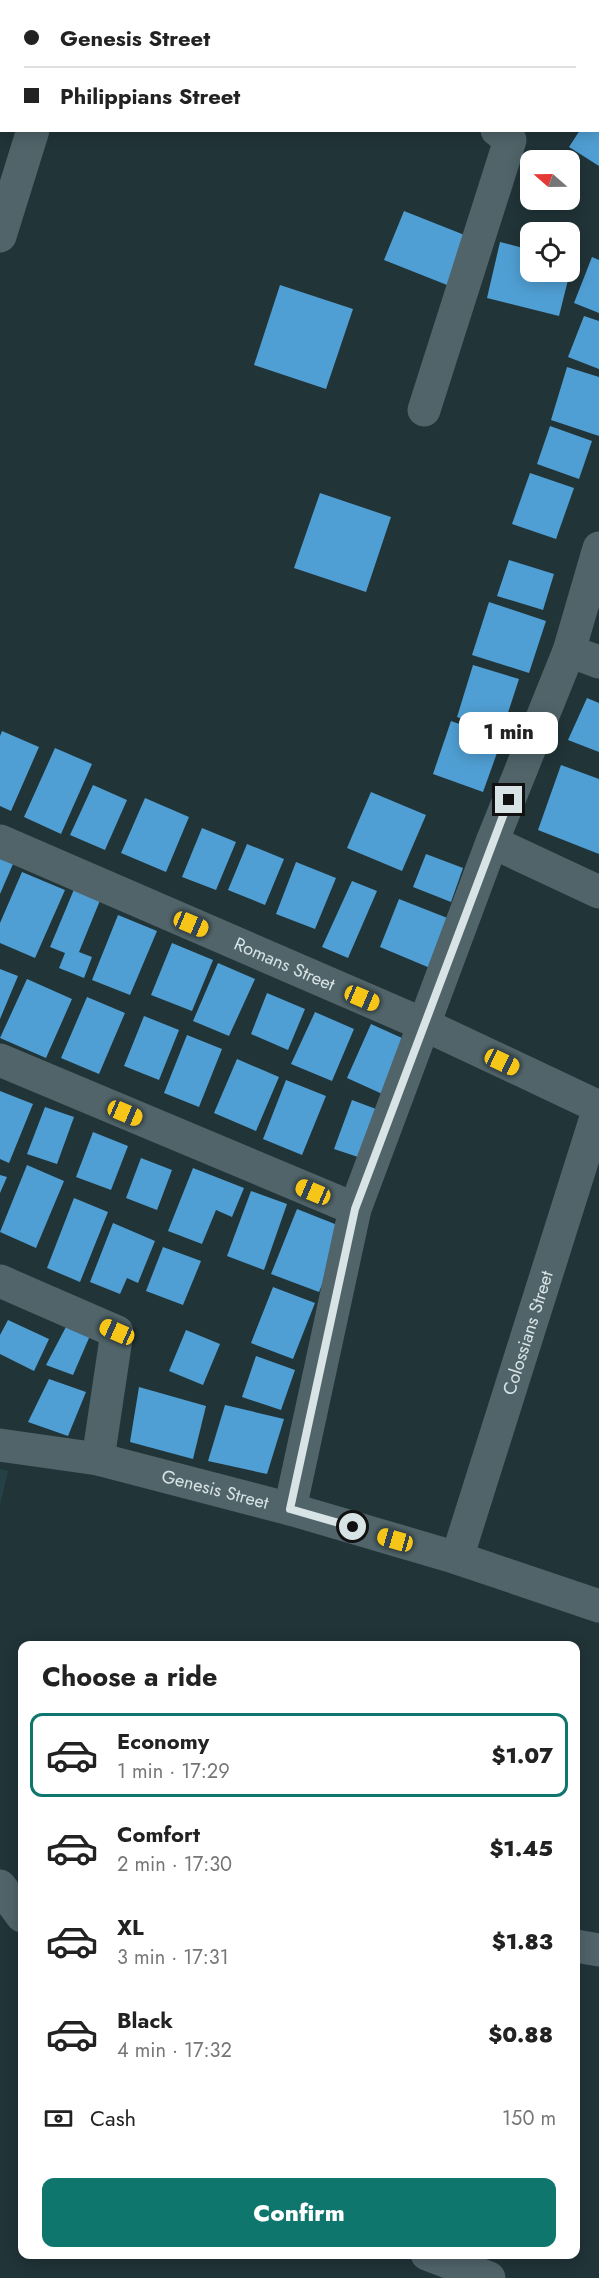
<!DOCTYPE html>
<html lang="en">
<head>
<meta charset="utf-8">
<style>
	:root { --surface:#fff; --page:#f2f2f2; --text:#222; --muted:#767676; --line:#e0e0e0; --accent:#0f766e }
	body { margin:0; font-family:Jost,sans-serif; background:var(--page); color:var(--text); height:100vh; display:flex; flex-direction:column; font-size:22px; white-space:nowrap }
	* { box-sizing:border-box; margin:0 }
	p { font-size:20px; color:var(--muted) }
	.icon { flex:none; width:33px; height:33px; fill:none; stroke:currentColor; stroke-width:2; stroke-linecap:round; stroke-linejoin:round }
	.map { position:relative; flex:1; overflow:hidden }
	.details { position:absolute; left:18px; top:1641px; width:562px; height:618px; display:flex; flex-direction:column; background:var(--surface); border-radius:12px; box-shadow:0 3px 15px #0003 }
	.details>* { flex:none }
	.hud { position:absolute; left:0px; top:0px; width:600px; height:132px; box-shadow:0 3px 15px #0003; display:grid; align-content:center; height:132px; padding:0 24px; background:var(--surface) }
	.needle { width:39px; rotate:290deg }
	.fabs { position:absolute; left:520px; top:150px; display:grid; gap:12px }
	.fabs a { display:grid; place-items:center; width:60px; height:60px; border-radius:12px; background:var(--surface); box-shadow:0 3px 15px #0003; font-size:30px }
	.end { position:absolute; width:27px; height:27px; margin:-14px; border:8px solid #d7e3e5; background:#111; box-shadow:0 0 0 3px #111 }
	.from { border-radius:50% }
	.bubble { position:absolute; height:42px; border-radius:12px; background:var(--surface); box-shadow:0 3px 15px #0003; font-size:20px; font-weight:800; line-height:42px; text-align:center }
	.car { position:absolute; width:18px; height:36px; margin:-18px -9px; border-radius:8px; box-shadow:0 0 4px 2px #0007; background:linear-gradient(#f5c518 24%,#345 0 40%,#f5c518 0 76%,#345 0 86%,#f5c518 0) }
	.hud b { display:flex; align-items:center; gap:21px; height:57px; font-size:22px }
	.hud b+b { border-top:2px solid var(--line) }
	.hud i { width:15px; height:15px; background:var(--text) }
	ul { padding:0; list-style:none }
	li { display:flex; align-items:center; gap:18px; height:84px; margin:0 12px 9px; padding:0 12px; border:3px solid transparent; border-radius:12px }
	li div { flex:1 }
	li b { display:block; font-size:22px }
	li em { font-style:normal; font-weight:800 }
	li.current { border-color:var(--accent) }
	li>.icon { width:54px; height:54px; stroke-width:1.5 }
	h2 { padding:0 24px; font-size:27px; line-height:72px }
	.pay { display:flex; align-items:center; gap:15px; height:66px; padding:0 24px; font-size:22px }
	.pay p { margin-inline-start:auto }
	.action { display:flex; gap:12px; margin-top:auto; padding:12px 24px }
	.action a { flex:1; height:69px; border-radius:12px; background:var(--accent); color:#fff; font-size:24px; font-weight:800; line-height:69px; text-align:center }
	.map>svg:first-child { display:block }
	.built { fill:#254046 }
	.building { fill:#509fd4 }
	.lines { fill:none; stroke-linecap:round; stroke-linejoin:round }
	.minor { stroke:#506469; stroke-width:33 }
	.route { stroke:#d7e3e5; stroke-width:8 }
	.labels { text-anchor:middle; dominant-baseline:central; stroke-width:6; stroke-linejoin:round; paint-order:stroke }
	.street-label { font-size:18px; fill:#d7e3e5; stroke:#172a2e }
</style>
</head>
<body>
<div class="map">
<svg width="599" height="2278" viewBox="0 0 599 2278">
	<rect width="100%" height="100%" fill="#213438"/>
	<!-- built -->
	<path class="built" d="M0,1469l8,2 -8,35z"/>
	<!-- building -->
	<g class="building">
		<path d="M580,130h19v36l-30,-19z"/>
		<path d="M404,211l63,25 -20,49 -63,-25z"/>
		<path d="M500,242l31,8v22h39l-11,44 -72,-18z"/>
		<path d="M592,257l7,3v53l-25,-10z"/>
		<path d="M280,285l73,24 -27,80 -72,-24z"/>
		<path d="M584,316l15,5v48l-31,-12z"/>
		<path d="M567,367l32,10v59l-48,-16z"/>
		<path d="M550,426l42,15 -13,38 -42,-15z"/>
		<path d="M530,473l44,15 -18,51 -44,-15z"/>
		<path d="M320,493l71,24 -25,75 -72,-24z"/>
		<path d="M509,560l45,14 -11,36 -46,-14z"/>
		<path d="M489,602l57,19 -17,52 -57,-18z"/>
		<path d="M473,665l46,14 -17,52 -45,-14z"/>
		<path d="M587,698l12,5v49l-31,-12z"/>
		<path d="M451,721l51,18 -19,53 -50,-18z"/>
		<path d="M2,731l37,16 -28,64 -11,-5v-70z"/>
		<path d="M55,748l37,16 -31,70 -37,-17z"/>
		<path d="M561,765l38,14v75l-61,-24z"/>
		<path d="M93,785l34,15 -22,50 -35,-15z"/>
		<path d="M371,792l55,23 -24,56 -55,-23z"/>
		<path d="M145,798l44,19 -23,55 -45,-19z"/>
		<path d="M202,828l34,14 -20,48 -34,-13z"/>
		<path d="M247,844l37,15 -19,46 -37,-15z"/>
		<path d="M426,854l37,14 -12,34 -38,-15z"/>
		<path d="M0,859l13,5 -13,30z"/>
		<path d="M296,862l40,16 -21,51 -39,-15z"/>
		<path d="M22,872l43,18 -30,68 -35,-15v-20z"/>
		<path d="M352,881l25,10 -29,67 -26,-11z"/>
		<path d="M75,887l26,11 -22,54 13,5 -8,21 -25,-10 6,-15 -15,-6z"/>
		<path d="M399,899l51,20 -20,49 -50,-21z"/>
		<path d="M118,915l39,16 -27,64 -38,-15z"/>
		<path d="M172,943l41,17 -21,51 -41,-16z"/>
		<path d="M218,963l37,16 -26,57 -36,-15z"/>
		<path d="M0,969l18,7 -18,43z"/>
		<path d="M27,979l45,20 -26,59 -46,-20z"/>
		<path d="M267,993l38,16 -17,41 -37,-16z"/>
		<path d="M87,997l38,16 -26,61 -38,-16z"/>
		<path d="M315,1012l39,17 -22,52 -41,-17z"/>
		<path d="M144,1016l35,14 -20,50 -35,-14z"/>
		<path d="M371,1024l42,19 -24,54 -42,-19z"/>
		<path d="M187,1035l35,14 -23,58 -35,-14z"/>
		<path d="M237,1059l42,18 -23,54 -42,-18z"/>
		<path d="M286,1080l40,16 -24,59 -39,-16z"/>
		<path d="M0,1091l33,13 -24,59 -9,-4z"/>
		<path d="M352,1100l32,12 -17,48 -33,-11z"/>
		<path d="M45,1107l29,10 -17,47 -30,-10z"/>
		<path d="M93,1132l35,14 -17,44 -35,-13z"/>
		<path d="M141,1158l31,12 -15,40 -31,-12z"/>
		<path d="M27,1165l37,16 -28,67 -36,-16z"/>
		<path d="M193,1168l51,20 -12,29 -16,-7 -14,34 -34,-13z"/>
		<path d="M0,1175l7,2 -7,16z"/>
		<path d="M251,1191l36,13 -23,66 -37,-14z"/>
		<path d="M74,1198l34,14 -28,70 -33,-14z"/>
		<path d="M297,1209l48,19 -26,64 -48,-18z"/>
		<path d="M113,1223l42,18 -17,42 -11,-5 -7,16 -30,-12z"/>
		<path d="M163,1247l38,14 -18,44 -37,-14z"/>
		<path d="M273,1287l42,16 -22,56 -42,-16z"/>
		<path d="M8,1320l41,19 -15,32 -34,-17v-19z"/>
		<path d="M68,1323l24,8 -19,44 -27,-10z"/>
		<path d="M186,1330l34,14 -17,41 -34,-14z"/>
		<path d="M256,1356l39,14 -14,40 -39,-13z"/>
		<path d="M49,1379l37,13 -18,44 -40,-14z"/>
		<path d="M139,1387l67,19 -13,53 -63,-17z"/>
		<path d="M225,1405l59,14 -17,55 -59,-13z"/>
	</g>
	<g class="lines">
		<!-- minor -->
		<g class="minor">
			<path d="M481,0l3,2"/>
			<path d="M73,2v-2"/>
			<path d="M443,2v-2"/>
			<path d="M598,69h1"/>
			<path d="M0,236l33,-106"/>
			<path d="M424,410l86,-270 -13,-10"/>
			<path d="M569,651l30,11"/>
			<path id="s1" d="M0,841l425,184 174,82"/>
			<path d="M492,842l107,50"/>
			<path d="M0,1060l355,149"/>
			<path d="M0,1281l117,51 -19,127"/>
			<path id="s2" d="M0,1445l98,14 192,50 167,49 142,48"/>
			<path d="M290,1509l65,-300 137,-367 77,-191 30,-103"/>
			<path id="s3" d="M457,1558l142,-450"/>
			<path d="M0,1886l22,30"/>
			<path d="M576,1946l23,4"/>
			<path d="M427,2254l62,24"/>
		</g>
	</g>
	<g class="lines">
		<!-- route -->
		<path class="route" d="M353,1527l-63,-18 65,-300 154,-409"/>
	</g>
	<g class="labels">
		<!-- street labels -->
		<g class="street-label">
			<text stroke="none"><textPath href="#s1" startOffset="310">Romans Street</textPath></text>
			<text stroke="none"><textPath href="#s3" startOffset="236">Colossians Street</textPath></text>
			<text stroke="none"><textPath href="#s2" startOffset="220">Genesis Street</textPath></text>
		</g>
	</g>
</svg>
<div class="fabs">
<a><svg class="needle" viewBox="-14 -14 28 28"><path d="M0-13l5 13h-10z" fill="#e53935"/><path d="M0 13l5-13h-10z" fill="#767676"/></svg></a>
<a><svg class="icon" aria-label="locate" viewBox="0 0 24 24"><circle cx="12" cy="12" r="6"/><path d="M12 2v4M12 18v4M2 12h4M18 12h4"/></svg></a>
</div>
<i class="end from" style="left:353px;top:1527px"></i>
<i class="end" style="left:509px;top:800px"></i>
<div class="bubble" style="left:459px;top:712px;width:99px">1 min</div>
<i class="car" style="left:191px;top:924px;rotate:113deg"></i>
<i class="car" style="left:362px;top:998px;rotate:113deg"></i>
<i class="car" style="left:502px;top:1062px;rotate:115deg"></i>
<i class="car" style="left:125px;top:1113px;rotate:113deg"></i>
<i class="car" style="left:313px;top:1192px;rotate:293deg"></i>
<i class="car" style="left:117px;top:1332px;rotate:294deg"></i>
<i class="car" style="left:395px;top:1540px;rotate:286deg"></i>
<div class="hud">
<b><i class="from"></i>Genesis Street</b>
<b><i></i>Philippians Street</b>
</div>
<section class="details">
<h2>Choose a ride</h2>
<ul>
<li class="current"><svg class="icon" aria-label="car" viewBox="0 0 24 24"><path d="M5 17H2v-5l4-1 3-4h7l3 4 3 1v5h-3M9 17h6M6 11h13"/><circle cx="7" cy="17" r="2"/><circle cx="17" cy="17" r="2"/></svg><div><b>Economy</b><p>1 min · 17:29</p></div><em>$1.07</em></li>
<li><svg class="icon" aria-label="car" viewBox="0 0 24 24"><path d="M5 17H2v-5l4-1 3-4h7l3 4 3 1v5h-3M9 17h6M6 11h13"/><circle cx="7" cy="17" r="2"/><circle cx="17" cy="17" r="2"/></svg><div><b>Comfort</b><p>2 min · 17:30</p></div><em>$1.45</em></li>
<li><svg class="icon" aria-label="car" viewBox="0 0 24 24"><path d="M5 17H2v-5l4-1 3-4h7l3 4 3 1v5h-3M9 17h6M6 11h13"/><circle cx="7" cy="17" r="2"/><circle cx="17" cy="17" r="2"/></svg><div><b>XL</b><p>3 min · 17:31</p></div><em>$1.83</em></li>
<li><svg class="icon" aria-label="car" viewBox="0 0 24 24"><path d="M5 17H2v-5l4-1 3-4h7l3 4 3 1v5h-3M9 17h6M6 11h13"/><circle cx="7" cy="17" r="2"/><circle cx="17" cy="17" r="2"/></svg><div><b>Black</b><p>4 min · 17:32</p></div><em>$0.88</em></li>
</ul>
<div class="pay"><svg class="icon" aria-label="cash" viewBox="0 0 24 24"><path d="M3 7h18v10H3z"/><circle cx="12" cy="12" r="2"/></svg>Cash<p>150 m</p></div>
<div class="action"><a>Confirm</a></div>
</section>
</div>
</body>
</html>
